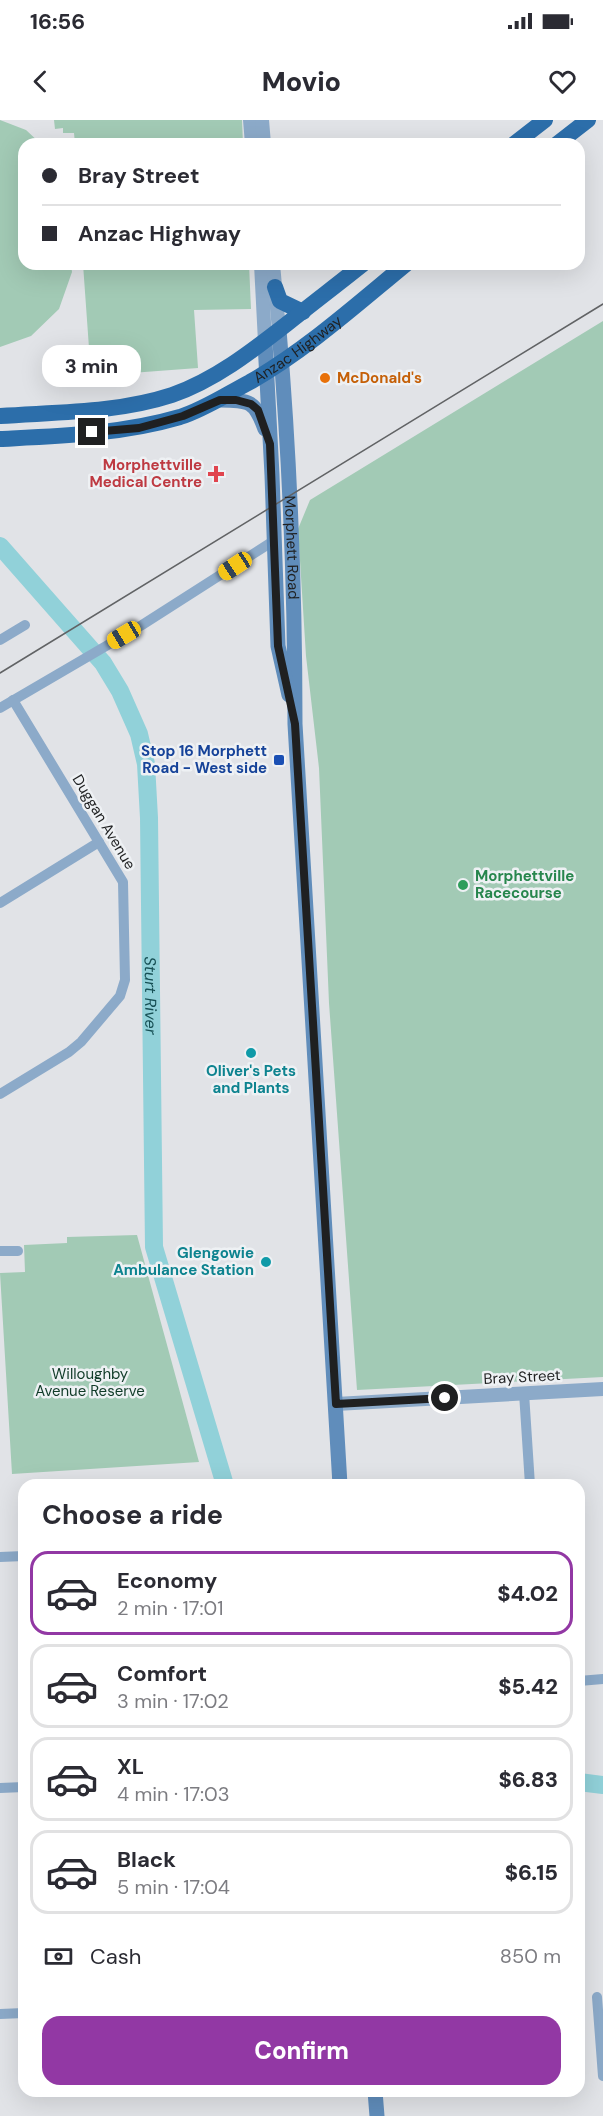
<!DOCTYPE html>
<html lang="en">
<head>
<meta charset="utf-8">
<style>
	:root { --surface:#fff; --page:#f7f7f7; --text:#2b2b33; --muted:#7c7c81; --line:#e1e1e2; --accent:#9238a4 }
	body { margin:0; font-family:"DM Sans",sans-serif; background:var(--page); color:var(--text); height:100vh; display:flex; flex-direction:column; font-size:22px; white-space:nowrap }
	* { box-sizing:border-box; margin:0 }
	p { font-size:20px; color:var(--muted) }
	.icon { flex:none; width:33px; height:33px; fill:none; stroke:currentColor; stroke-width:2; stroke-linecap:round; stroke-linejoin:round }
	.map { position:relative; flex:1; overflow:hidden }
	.drawer { position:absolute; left:18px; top:1359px; width:567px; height:618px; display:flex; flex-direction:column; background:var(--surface); border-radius:18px; box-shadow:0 6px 24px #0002 }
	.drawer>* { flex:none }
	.top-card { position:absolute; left:18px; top:18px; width:567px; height:132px; border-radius:18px; box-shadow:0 6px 24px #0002; display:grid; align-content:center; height:132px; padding:0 24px; background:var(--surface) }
	.end { position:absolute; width:27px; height:27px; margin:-14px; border:8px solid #1f2021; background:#fff; box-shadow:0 0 0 3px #fff }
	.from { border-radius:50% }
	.bubble { position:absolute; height:42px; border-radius:18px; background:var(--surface); box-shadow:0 6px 24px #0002; font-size:20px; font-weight:800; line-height:42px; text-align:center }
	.car { position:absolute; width:18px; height:36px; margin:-18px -9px; border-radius:8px; box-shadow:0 0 4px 2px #0007; background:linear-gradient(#f5c518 24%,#345 0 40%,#f5c518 0 76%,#345 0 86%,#f5c518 0) }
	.top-card b { display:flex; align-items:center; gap:21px; height:57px; font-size:22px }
	.top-card b+b { border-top:2px solid var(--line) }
	.top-card i { width:15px; height:15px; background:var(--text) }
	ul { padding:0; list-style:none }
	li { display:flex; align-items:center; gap:18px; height:84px; margin:0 12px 9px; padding:0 12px; border:3px solid var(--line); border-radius:18px }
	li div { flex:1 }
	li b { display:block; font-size:22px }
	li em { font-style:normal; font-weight:800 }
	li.selected { border-color:var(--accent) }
	li>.icon { width:54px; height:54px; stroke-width:1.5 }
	h2 { padding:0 24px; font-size:27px; line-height:72px }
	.pay { display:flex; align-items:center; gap:15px; height:66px; padding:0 24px; font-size:22px }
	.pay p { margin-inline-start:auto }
	.primary-button { display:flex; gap:12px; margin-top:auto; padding:12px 24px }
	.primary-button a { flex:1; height:69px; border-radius:18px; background:var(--accent); color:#fff; font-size:24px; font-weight:800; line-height:69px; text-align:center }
	.status { display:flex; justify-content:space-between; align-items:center; height:42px; padding:0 30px; background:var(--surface); direction:ltr }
	.status svg { height:16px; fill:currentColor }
	header { display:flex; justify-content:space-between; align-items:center; height:78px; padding:0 24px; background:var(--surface); font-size:27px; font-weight:800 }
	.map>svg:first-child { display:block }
	.green { fill:#a2cab5 }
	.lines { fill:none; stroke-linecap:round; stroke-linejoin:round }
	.river { stroke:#91d1d9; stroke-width:18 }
	.minor { stroke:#8caac9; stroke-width:10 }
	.tertiary { stroke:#8caac9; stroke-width:14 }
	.secondary { stroke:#608dbb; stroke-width:15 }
	.trunk { stroke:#2c6eaa; stroke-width:16 }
	.tram { stroke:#616365; stroke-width:1.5 }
	.route { stroke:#1f2021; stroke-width:8 }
	.food-dot { fill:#e8710a; stroke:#eef1f4; stroke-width:2 }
	.health-dot { fill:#e0444e; stroke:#eef1f4; stroke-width:2 }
	.transit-dot { fill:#1a4fb4; stroke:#eef1f4; stroke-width:2 }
	.leisure-dot { fill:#2e9e5b; stroke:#eef1f4; stroke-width:2 }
	.culture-dot { fill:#0f9aa8; stroke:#eef1f4; stroke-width:2 }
	.labels { text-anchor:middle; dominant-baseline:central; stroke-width:5; stroke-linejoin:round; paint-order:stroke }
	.street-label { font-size:15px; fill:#1f2021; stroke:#eef1f4 }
	.food-label { font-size:15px; font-weight:bold; fill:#c56008; stroke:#eef1f4; text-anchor:start }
	.health-label { font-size:15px; font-weight:bold; fill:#be3a42; stroke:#eef1f4; text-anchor:end }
	.transit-label { font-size:15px; font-weight:bold; fill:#164399; stroke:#eef1f4; text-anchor:end }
	.leisure-label { font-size:15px; font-weight:bold; fill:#27864d; stroke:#eef1f4; text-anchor:start }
	.culture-label { font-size:15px; font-weight:bold; fill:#0d838f; stroke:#eef1f4 }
	.park-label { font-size:15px; fill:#103b28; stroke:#eef1f4 }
	.water-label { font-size:16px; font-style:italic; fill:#164f54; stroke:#eef1f4 }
</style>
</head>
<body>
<div class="status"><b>16:56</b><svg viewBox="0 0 49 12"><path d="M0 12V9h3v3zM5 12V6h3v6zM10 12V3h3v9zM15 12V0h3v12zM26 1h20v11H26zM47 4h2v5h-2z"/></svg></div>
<header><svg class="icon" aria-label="back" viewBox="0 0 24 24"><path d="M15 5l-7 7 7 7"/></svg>Movio<svg class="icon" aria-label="heart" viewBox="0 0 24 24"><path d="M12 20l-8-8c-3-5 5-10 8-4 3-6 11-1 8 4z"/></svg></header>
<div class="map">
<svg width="603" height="1996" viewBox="0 0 603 1996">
	<rect width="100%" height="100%" fill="#e1e3e7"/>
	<!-- green -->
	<g class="green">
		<path d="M0,0l26,10 15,14h-17v120h47l1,8 -13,37 -28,27 -31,11z"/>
		<path d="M54,0h188l1,24h-168l-1,-11h-11v-5l-8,1z"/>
		<path d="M83,144h166l2,45 -57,1 4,58 -107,8z"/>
		<path d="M603,201v1056l-246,13 -28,-387 -10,-235 -13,-112 -8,-127 12,-29z"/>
		<path d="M137,1115l62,227 -187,12 -12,-201 25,-1 -1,-27 43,-2v-6z"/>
	</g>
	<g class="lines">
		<!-- river -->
		<g class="river">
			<path id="s1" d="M0,426l103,117 17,28 19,43 7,30 3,54 5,429 71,238"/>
			<path d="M579,1662l24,3"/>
		</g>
		<!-- minor -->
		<g class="minor">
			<path d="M0,520l25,-15"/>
			<path d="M0,588l142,-83 133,-85"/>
			<path d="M0,783l99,-61"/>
			<path d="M0,974l69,-42 12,-10 39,-46 5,-16 -2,-98 -110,-182"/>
			<path d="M0,1131h18"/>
			<path d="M524,1273l6,92"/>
			<path d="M0,1437l24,-1"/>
			<path d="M579,1561l24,-2"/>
			<path d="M0,1668l24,-1"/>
			<path d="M597,1877l6,79"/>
			<path d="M0,1894l24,-1"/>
		</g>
		<!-- tertiary -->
		<g class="tertiary">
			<path d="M250,0l2,24"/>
			<path d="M262,0l2,24"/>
			<path d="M261,144l4,78"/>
			<path d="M273,144l6,66"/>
			<path d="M336,1284l267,-15"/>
		</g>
		<!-- secondary -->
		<g class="secondary">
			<path id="s2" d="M279,210c11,131 16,263 16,394l45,761"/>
			<path d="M265,222l7,133 6,171 11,49"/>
			<path d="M220,280c30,0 35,1 45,29"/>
			<path d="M375,1971l2,25"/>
		</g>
		<!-- trunk -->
		<g class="trunk">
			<path d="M514,24l31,-24"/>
			<path d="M557,24l31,-24"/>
			<path d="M275,167l5,14 23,11"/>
			<path d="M0,296c57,-4 117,-3 172,-21 43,-15 80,-44 116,-72 25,-20 50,-39 75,-59"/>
			<path id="s3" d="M0,319c60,-3 122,-5 180,-22 25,-8 47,-23 70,-35 56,-32 106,-77 156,-118"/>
		</g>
		<!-- tram -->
		<path class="tram" d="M0,553l603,-369"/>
	</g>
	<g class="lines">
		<!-- route -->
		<path class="route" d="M92,312l47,-4 44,-12 37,-16h16l15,4 7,6 12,34 8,202 17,78 41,680 109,-6"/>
	</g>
	<!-- markers -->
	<circle class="food-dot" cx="325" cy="258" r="6"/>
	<path class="health-dot" d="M213 345h6v6h6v6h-6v6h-6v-6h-6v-6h6z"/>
	<rect class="transit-dot" x="273" y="634" width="12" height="12" rx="3"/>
	<circle class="leisure-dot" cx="463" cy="765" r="6"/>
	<g class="culture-dot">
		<circle cx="251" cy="933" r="6"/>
		<circle cx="266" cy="1142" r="6"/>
	</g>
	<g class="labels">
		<!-- street labels -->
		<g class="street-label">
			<text stroke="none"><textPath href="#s3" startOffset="318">Anzac Highway</textPath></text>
			<text stroke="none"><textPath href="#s2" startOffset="218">Morphett Road</textPath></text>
			<text transform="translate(104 702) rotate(59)">Duggan Avenue</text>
			<text transform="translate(522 1257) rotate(-3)">Bray Street</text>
		</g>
		<!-- food labels -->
		<g class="food-label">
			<text x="337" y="258">McDonald's</text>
		</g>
		<!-- health labels -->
		<g class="health-label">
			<text x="202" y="345">Morphettville<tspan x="202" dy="17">Medical Centre</tspan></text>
		</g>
		<!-- transit labels -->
		<g class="transit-label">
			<text x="267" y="631">Stop 16 Morphett<tspan x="267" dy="17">Road - West side</tspan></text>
		</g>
		<!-- leisure labels -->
		<g class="leisure-label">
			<text x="475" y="756">Morphettville<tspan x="475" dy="17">Racecourse</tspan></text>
		</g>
		<!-- culture labels -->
		<g class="culture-label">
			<text x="251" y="951">Oliver's Pets<tspan x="251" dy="17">and Plants</tspan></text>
			<text x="254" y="1133" text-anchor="end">Glengowie<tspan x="254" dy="17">Ambulance Station</tspan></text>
		</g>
		<!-- park labels -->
		<g class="park-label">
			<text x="90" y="1254">Willoughby<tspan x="90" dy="17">Avenue Reserve</tspan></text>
		</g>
		<!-- water labels -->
		<g class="water-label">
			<text stroke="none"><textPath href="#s1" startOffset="498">Sturt River</textPath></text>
		</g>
	</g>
</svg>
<i class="end from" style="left:445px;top:1278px"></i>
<i class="end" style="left:92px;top:312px"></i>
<div class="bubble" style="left:42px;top:225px;width:99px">3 min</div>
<i class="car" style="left:235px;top:446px;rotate:237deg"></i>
<i class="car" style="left:124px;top:515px;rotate:239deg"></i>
<div class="top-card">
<b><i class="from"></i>Bray Street</b>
<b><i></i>Anzac Highway</b>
</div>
<section class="drawer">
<h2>Choose a ride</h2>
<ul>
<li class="selected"><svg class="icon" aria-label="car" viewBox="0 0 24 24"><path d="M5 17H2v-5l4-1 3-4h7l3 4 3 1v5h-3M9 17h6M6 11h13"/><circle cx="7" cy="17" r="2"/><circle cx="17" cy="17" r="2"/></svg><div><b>Economy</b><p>2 min · 17:01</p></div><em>$4.02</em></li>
<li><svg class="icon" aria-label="car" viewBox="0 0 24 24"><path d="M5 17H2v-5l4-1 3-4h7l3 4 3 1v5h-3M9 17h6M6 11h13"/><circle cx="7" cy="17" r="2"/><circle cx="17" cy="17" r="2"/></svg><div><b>Comfort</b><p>3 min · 17:02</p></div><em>$5.42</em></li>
<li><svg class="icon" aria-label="car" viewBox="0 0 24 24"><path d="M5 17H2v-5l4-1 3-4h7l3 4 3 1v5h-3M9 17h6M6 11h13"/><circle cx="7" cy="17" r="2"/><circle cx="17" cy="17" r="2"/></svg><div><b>XL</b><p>4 min · 17:03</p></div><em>$6.83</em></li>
<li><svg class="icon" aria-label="car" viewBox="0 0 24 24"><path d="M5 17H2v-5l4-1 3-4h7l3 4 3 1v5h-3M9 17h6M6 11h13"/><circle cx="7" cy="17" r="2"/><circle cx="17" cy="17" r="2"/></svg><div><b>Black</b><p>5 min · 17:04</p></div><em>$6.15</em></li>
</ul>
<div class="pay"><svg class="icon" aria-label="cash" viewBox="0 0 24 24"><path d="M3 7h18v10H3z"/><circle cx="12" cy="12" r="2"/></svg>Cash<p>850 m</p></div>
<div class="primary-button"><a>Confirm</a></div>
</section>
</div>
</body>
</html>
